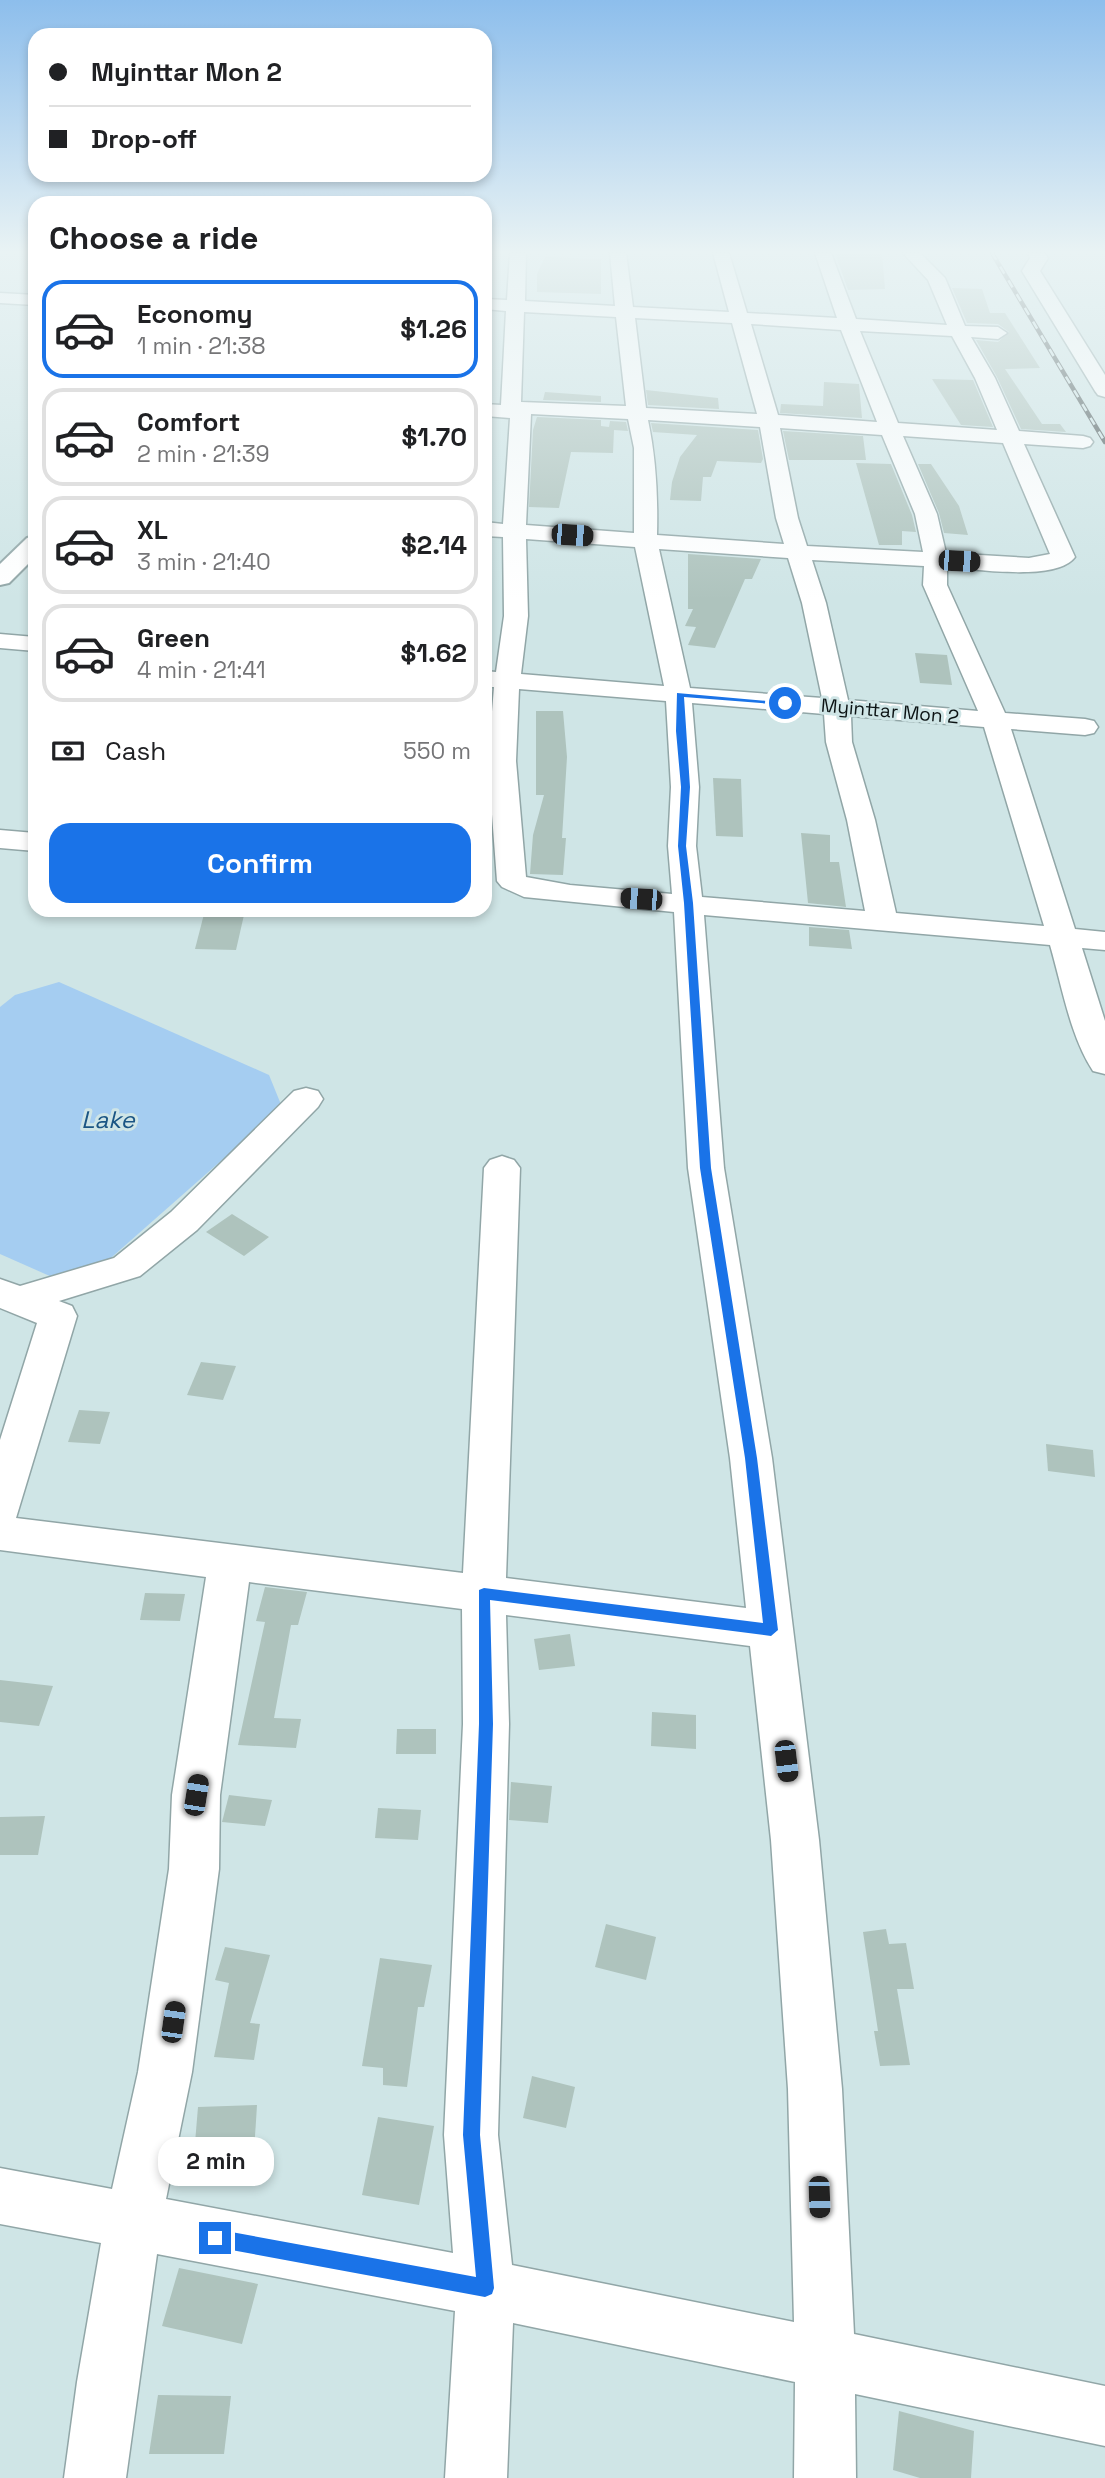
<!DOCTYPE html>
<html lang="en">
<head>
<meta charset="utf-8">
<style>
	:root { --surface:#fff; --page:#f2f2f2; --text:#202124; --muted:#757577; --line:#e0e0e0; --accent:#1a73e8 }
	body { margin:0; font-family:"Space Grotesk",sans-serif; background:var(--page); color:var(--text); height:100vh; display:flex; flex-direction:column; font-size:26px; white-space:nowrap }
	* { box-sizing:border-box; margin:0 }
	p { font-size:23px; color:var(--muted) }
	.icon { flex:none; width:38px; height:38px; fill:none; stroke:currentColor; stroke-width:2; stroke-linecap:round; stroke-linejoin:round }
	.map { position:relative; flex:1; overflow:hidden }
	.side { position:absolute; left:28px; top:196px; width:464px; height:721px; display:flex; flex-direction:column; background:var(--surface); border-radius:21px; box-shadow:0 4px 10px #0003 }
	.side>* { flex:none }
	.top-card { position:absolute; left:28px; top:28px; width:464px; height:154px; border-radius:21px; box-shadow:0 4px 10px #0003; display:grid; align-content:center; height:154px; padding:0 21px; background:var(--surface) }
	.end { position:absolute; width:32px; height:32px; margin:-16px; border:9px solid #1a73e8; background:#fff; box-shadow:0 0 0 4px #fff }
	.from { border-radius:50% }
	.bubble { position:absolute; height:49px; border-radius:21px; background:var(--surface); box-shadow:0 4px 10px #0003; font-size:23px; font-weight:700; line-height:49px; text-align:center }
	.car { position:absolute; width:21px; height:42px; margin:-21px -10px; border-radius:9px; box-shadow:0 0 5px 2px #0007; background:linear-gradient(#222 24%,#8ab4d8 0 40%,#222 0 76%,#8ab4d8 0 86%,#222 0) }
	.top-card b { display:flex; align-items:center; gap:24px; height:66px; font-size:26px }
	.top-card b+b { border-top:2px solid var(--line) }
	.top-card i { width:18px; height:18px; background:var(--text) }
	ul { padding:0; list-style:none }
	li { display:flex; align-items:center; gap:21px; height:98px; margin:0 14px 10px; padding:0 7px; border:4px solid var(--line); border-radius:21px }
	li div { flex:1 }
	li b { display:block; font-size:26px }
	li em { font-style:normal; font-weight:700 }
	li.active { border-color:var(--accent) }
	li>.icon { width:63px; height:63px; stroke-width:1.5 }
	h2 { padding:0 21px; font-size:32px; line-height:84px }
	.pay { display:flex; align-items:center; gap:18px; height:77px; padding:0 21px; font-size:26px }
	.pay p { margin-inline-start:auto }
	.action { display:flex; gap:14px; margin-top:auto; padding:14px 21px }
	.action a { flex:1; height:80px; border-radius:21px; background:var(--accent); color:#fff; font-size:28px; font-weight:700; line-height:80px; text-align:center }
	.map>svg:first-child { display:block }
	.water { fill:#a5cdf1 }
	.building { fill:#aec3bd }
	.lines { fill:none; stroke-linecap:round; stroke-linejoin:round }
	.minor-casing { stroke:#91a6a7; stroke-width:3 }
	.highway-casing { stroke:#91a6a7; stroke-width:4 }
	.minor { fill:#fff; fill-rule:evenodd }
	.highway { fill:#fff; fill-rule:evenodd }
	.rail-casing { stroke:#4b5758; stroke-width:4.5 }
	.rail { stroke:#cfe5e6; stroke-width:2.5; stroke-dasharray:8; stroke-linecap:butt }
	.route { fill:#1a73e8 }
	.labels { text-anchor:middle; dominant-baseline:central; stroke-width:6; stroke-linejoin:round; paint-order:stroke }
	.far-street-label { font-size:19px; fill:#0b1213; stroke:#cfe5e6 }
	.water-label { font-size:24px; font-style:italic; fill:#1a5584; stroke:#cfe5e6 }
</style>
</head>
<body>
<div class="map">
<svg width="1105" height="2478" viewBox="0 0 1105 2478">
	<rect width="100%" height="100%" fill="#cfe5e6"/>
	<!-- water -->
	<path class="water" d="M59,982l210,93 13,32 -178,157 -52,13 -52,-23v-247l15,-12z"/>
	<!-- building -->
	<g class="building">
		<path d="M835,253h47l3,36 -37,1z"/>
		<path d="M545,257l56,2v35l-64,-2v-18z"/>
		<path d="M952,288l30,1 8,24h15l35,55 -35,1 37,55h18l6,8 -45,-3 -24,-52 -21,-37 22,2 11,-10 -11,-8 -31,-1z"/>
		<path d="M932,379l41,1 20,47 -32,-2z"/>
		<path d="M824,382l35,2 3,34 -82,-5 1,-9 42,2z"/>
		<path d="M646,390l72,8 1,11 -71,-4z"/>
		<path d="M545,392l56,4v6l-58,-2z"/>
		<path d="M537,417l64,3v6l8,1 1,-6 16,1 2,9 -14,-1 -1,23 -42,-1 -12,56 -30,-1 4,-77z"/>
		<path d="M651,423l107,7 5,29 -2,4 -44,-2 -6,16h-8l-2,24 -31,-1 2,-18 8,-25 17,-22 -44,-3z"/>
		<path d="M783,431l80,5 3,24h-77z"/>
		<path d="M856,463l35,1 21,51 4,17 -14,-1v14h-23z"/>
		<path d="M918,464h13l28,42 9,29 -24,-2 -5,-20z"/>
		<path d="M688,554l73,5 -9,20h-7l-30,69 -27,-3 8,-18 -11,-1 8,-17h-5z"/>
		<path d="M915,653l32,2 5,30 -32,-2z"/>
		<path d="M536,711h27l4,46 -5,81h4l-3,37 -33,-1 3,-39 11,-40h-8z"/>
		<path d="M713,778l28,1 2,58 -27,-1z"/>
		<path d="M801,833l29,2v27h9l7,45 -38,-4z"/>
		<path d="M204,914l40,1 -8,35 -41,-1z"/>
		<path d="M809,927l40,3 3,19 -43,-3z"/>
		<path d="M232,1214l37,23 -25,19 -38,-24z"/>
		<path d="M201,1362l35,4 -13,34 -36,-5z"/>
		<path d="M79,1410l31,2 -10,32 -32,-2z"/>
		<path d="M1046,1444l47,6 2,27 -47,-6z"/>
		<path d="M265,1587l42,5 -9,33h-7l-17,93 27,1 -5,29 -58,-3 27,-123 -9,-1z"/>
		<path d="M145,1593l40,1 -5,27 -40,-1z"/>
		<path d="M570,1634l5,32 -36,4 -5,-31z"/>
		<path d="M0,1680l53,6 -14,40 -39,-4z"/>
		<path d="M652,1712l44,3v34l-45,-3z"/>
		<path d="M397,1729h39v25h-40z"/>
		<path d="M511,1782l41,4 -4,37 -39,-3z"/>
		<path d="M229,1795l43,5 -7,26 -43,-4z"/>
		<path d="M378,1808l43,2 -3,30 -43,-2z"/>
		<path d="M45,1816l-7,39h-38v-38z"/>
		<path d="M606,1924l50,13 -10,43 -51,-13z"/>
		<path d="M886,1929l3,15 17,-1 8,46h-17l13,76 -30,1 -6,-35h4l-15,-99z"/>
		<path d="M225,1947l45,8 -20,68 10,1 -6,36 -40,-3 15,-74 -14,-3z"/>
		<path d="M380,1958l52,7 -8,42h-6l-11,80 -24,-2v-17l-21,-2z"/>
		<path d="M532,2076l43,11 -9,41 -43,-10z"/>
		<path d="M257,2105l-3,47 -60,3 4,-48z"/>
		<path d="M378,2117l56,9 -15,79 -57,-10z"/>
		<path d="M179,2268l79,16 -16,60 -80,-18z"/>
		<path d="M158,2395l73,1 -7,58h-75z"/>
		<path d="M899,2411l75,20 -3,47h-51l-27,-8z"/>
	</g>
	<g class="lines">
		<defs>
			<g id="minor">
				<path d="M510,253h16l-1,48 90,5 -5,-53h16l7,54 96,5 -16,-59h16l18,60 90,5 -22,-65h16l25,66 91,6 -19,-45 -25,-27h17l25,25 20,48 33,1 9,6 -9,6 -27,-2 24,41 24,53 64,5 7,2 3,4 -3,4 -7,2 -59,-4 51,113c-18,25 -100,12 -128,10v18l58,128 80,6 9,2 4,6 -4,6 -9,2 -74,-6 64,200 30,3v18l-23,-2 23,73v53l-12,-3c-23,-35 -31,-85 -43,-126l-346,-30 20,253 48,290 47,382 23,249 12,245 251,52v60l-250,-52 1,84h-62l1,-96 -282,-59 -6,155h-62l10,-167 -298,-57 -31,224h-62l13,-96 24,-139 -101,-19v-56l112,21 26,-117 31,-203 3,-74 34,-218 -206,-27v-110l37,-117 -37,-15v-29l20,7 94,-28 57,-46 123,-121 12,-3 12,3 5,8 -5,8 -121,123 -57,46 -81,25 13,5 5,10 -61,202 447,55 21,-405 6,-8 12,-4 12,4 6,8 -14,410 240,30 -16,-150 -42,-290 -14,-256 -150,-15 -22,-10 -5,-6 -9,-120 6,-74h-9v-16l11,1 8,-56 -1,-79 -18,-1v-14l18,2 7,-106 -25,-2v-12l16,1 5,-94 -21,-2v-10l22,1zM524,312l92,5 10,89 -105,-4zM635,318l97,5 25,91 -111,-6zM751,324l90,6 36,92 -99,-7zM860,331l92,5 23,42 22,52 -99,-7zM531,414l97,5 6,29v85l-108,-8zM648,420l112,7 16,91 8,26 -127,-9c1,-39 -1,-77 -9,-115zM780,428l102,7 33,79 8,38 -116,-6 -9,-28zM903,436l100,7 47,111 -21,4 -83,-5 -9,-39zM526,539l109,8 29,139 -143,-12 7,-58zM659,549l129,9 14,45 20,95 -132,-10zM812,560l112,6 -1,19 55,126 -130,-11 -22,-97zM519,689l147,12 5,86 -3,59 4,48 -102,-9 -44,-8 -10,-116zM692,703l132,11 2,28 21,78 18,91 -163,-14 -6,-51 3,-59zM851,716l133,11 60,199 -148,-13 -21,-93 -23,-78zM249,1582l213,27 1,115 -19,411 9,118 -287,-54 26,-127 27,-203 1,-74zM506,1615l244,31 21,194 17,249 6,233 -282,-57 -14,-130 11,-411z"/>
				<path d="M1028,253h16l4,5 -8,13 65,104v22l-7,-2 -3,-4 -73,-120 8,-13z"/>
				<path d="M0,293l35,2v10l-35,-2z"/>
				<path d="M0,634l35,3v14l-35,-3z"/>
				<path d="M0,830l35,3v18l-35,-3z"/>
			</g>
			<path id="highway" d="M35,536v21l-26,26 -9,2v-21l27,-26z"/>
		</defs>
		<!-- minor casing -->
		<use href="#minor" class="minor-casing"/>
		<!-- highway casing -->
		<use href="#highway" class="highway-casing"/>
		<!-- minor -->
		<use href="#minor" class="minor"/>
		<!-- highway -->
		<use href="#highway" class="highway"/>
		<defs>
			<path id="rail" d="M992,253l113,189"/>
		</defs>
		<!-- rail casing -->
		<use href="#rail" class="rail-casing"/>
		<!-- rail -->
		<use href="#rail" class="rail"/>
	</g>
	<!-- sky -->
	<linearGradient id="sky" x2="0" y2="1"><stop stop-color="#8dbeec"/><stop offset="0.42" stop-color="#e9f3f4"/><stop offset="1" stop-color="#e9f3f4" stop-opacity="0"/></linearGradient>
	<rect width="1105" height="600" fill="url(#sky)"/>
	<!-- route -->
	<path class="route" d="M677,693l112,10 -4,2 -101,-8 6,90 -4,59 7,57 18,265 46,290 21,172 -7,6 -281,-36 3,124 -13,411 14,153 -2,6 -7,3 -270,-50 -7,-3 -2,-6 2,-6 7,-3 261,48 -13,-142 16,-411v-134l5,-2 279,35 -18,-165 -45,-290 -16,-265 -6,-57 3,-59 -5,-56z"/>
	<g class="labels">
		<!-- far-street labels -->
		<g class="far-street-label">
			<text transform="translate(890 711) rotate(5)">Myinttar Mon 2</text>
		</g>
		<!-- water labels -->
		<g class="water-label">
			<text x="108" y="1119">Lake</text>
		</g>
	</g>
</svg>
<i class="end from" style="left:785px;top:703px"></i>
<i class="end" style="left:215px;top:2238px"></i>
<div class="bubble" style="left:158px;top:2137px;width:116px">2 min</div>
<i class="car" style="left:572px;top:535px;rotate:94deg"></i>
<i class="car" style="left:959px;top:561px;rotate:93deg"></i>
<i class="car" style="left:641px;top:899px;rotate:274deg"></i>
<i class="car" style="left:786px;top:1761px;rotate:173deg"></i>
<i class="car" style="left:196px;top:1795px;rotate:9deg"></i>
<i class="car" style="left:173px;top:2022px;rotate:8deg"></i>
<i class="car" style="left:819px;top:2197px;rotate:178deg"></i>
<div class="top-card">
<b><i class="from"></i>Myinttar Mon 2</b>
<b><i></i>Drop-off</b>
</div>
<section class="side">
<h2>Choose a ride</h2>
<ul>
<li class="active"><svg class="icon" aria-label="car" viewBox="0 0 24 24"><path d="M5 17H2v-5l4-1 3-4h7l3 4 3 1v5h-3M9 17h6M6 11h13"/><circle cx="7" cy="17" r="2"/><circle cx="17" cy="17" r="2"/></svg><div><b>Economy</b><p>1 min · 21:38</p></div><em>$1.26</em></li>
<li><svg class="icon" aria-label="car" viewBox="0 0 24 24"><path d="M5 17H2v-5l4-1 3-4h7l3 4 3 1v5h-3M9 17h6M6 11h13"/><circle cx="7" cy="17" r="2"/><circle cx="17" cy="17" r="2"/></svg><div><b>Comfort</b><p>2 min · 21:39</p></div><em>$1.70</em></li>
<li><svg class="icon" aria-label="car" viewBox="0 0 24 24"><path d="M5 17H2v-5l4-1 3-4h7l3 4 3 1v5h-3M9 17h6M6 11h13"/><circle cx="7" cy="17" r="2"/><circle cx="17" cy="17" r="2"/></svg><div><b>XL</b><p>3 min · 21:40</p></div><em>$2.14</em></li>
<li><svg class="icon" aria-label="car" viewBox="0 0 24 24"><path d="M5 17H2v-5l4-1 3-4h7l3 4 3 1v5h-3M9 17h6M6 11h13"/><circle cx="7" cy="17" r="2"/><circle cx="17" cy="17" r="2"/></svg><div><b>Green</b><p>4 min · 21:41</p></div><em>$1.62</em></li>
</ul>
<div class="pay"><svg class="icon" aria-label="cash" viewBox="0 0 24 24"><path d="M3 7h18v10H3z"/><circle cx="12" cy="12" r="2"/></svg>Cash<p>550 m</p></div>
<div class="action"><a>Confirm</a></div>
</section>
</div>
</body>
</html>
